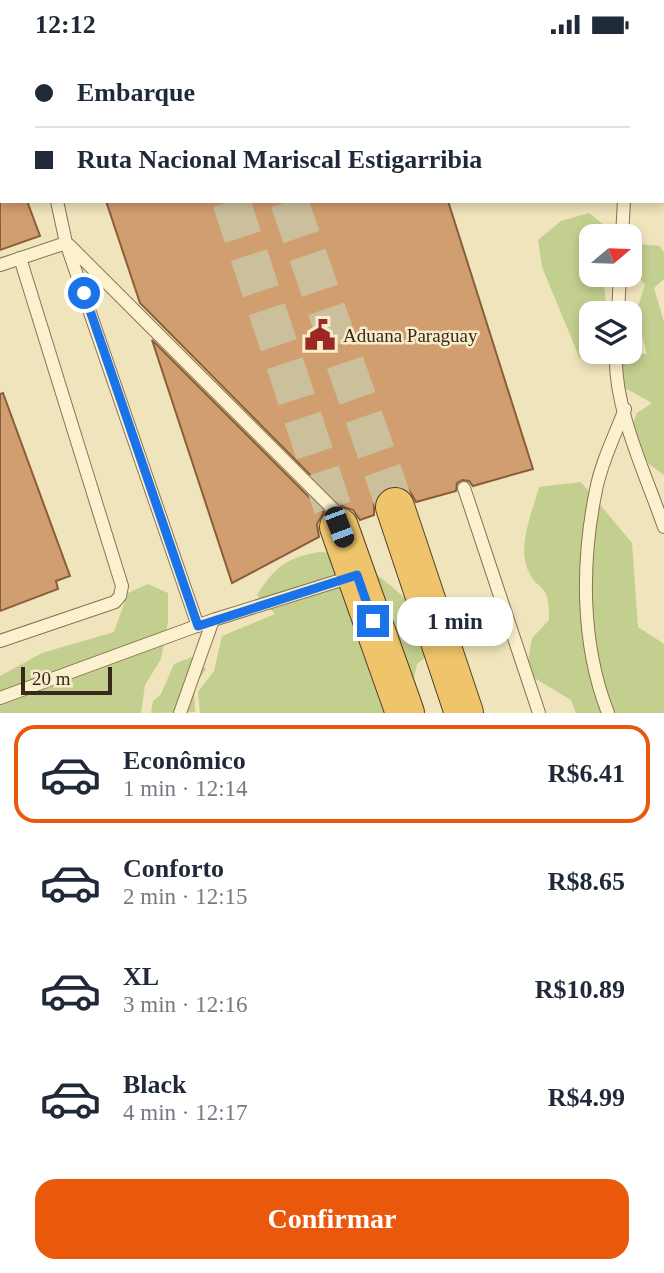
<!DOCTYPE html>
<html lang="pt">
<head>
<meta charset="utf-8">
<style>
	:root { --surface:#fff; --page:#f6f6f7; --text:#1f2937; --muted:#747a83; --line:#e0e1e3; --accent:#ea580c }
	body { margin:0; font-family:"Times New Roman",serif; background:var(--page); color:var(--text); height:100vh; display:flex; flex-direction:column; font-size:26px; white-space:nowrap }
	* { box-sizing:border-box; margin:0 }
	p { font-size:23px; color:var(--muted) }
	.icon { flex:none; width:38px; height:38px; fill:none; stroke:currentColor; stroke-width:2; stroke-linecap:round; stroke-linejoin:round }
	.map { position:relative; height:664px; overflow:hidden }
	.panel { display:flex; flex-direction:column; background:var(--surface); flex:1 }
	.panel>* { flex:none }
	.guide { position:absolute; left:0px; top:0px; width:665px; height:154px; box-shadow:0 4px 10px #0003; display:grid; align-content:center; height:154px; padding:0 35px; background:var(--surface) }
	.needle { width:46px; rotate:71deg }
	.controls { position:absolute; left:579px; top:175px; display:grid; gap:14px }
	.controls a { display:grid; place-items:center; width:63px; height:63px; border-radius:14px; background:var(--surface); box-shadow:0 4px 10px #0003; font-size:35px }
	.scale { position:absolute; left:21px; bottom:18px; width:91px; box-sizing:border-box; padding-left:7px; border:4px solid #372a1a; border-top:0; font-size:19px; line-height:24px; white-space:nowrap; color:#372a1a; -webkit-text-stroke:5px #f7edcc; paint-order:stroke }
	.end { position:absolute; width:32px; height:32px; margin:-16px; border:9px solid #1a73e8; background:#fff; box-shadow:0 0 0 4px #fff }
	.from { border-radius:50% }
	.bubble { position:absolute; height:49px; border-radius:21px; background:var(--surface); box-shadow:0 4px 10px #0003; font-size:23px; font-weight:600; line-height:49px; text-align:center }
	.car { position:absolute; width:21px; height:42px; margin:-21px -10px; border-radius:9px; box-shadow:0 0 5px 2px #0007; background:linear-gradient(#222 24%,#8ab4d8 0 40%,#222 0 76%,#8ab4d8 0 86%,#222 0) }
	.guide b { display:flex; align-items:center; gap:24px; height:66px; font-size:26px }
	.guide b+b { border-top:2px solid var(--line) }
	.guide i { width:18px; height:18px; background:var(--text) }
	ul { padding:12px 0 0; list-style:none }
	li { display:flex; align-items:center; gap:21px; height:98px; margin:0 14px 10px; padding:0 21px; border:4px solid transparent; border-radius:21px }
	li div { flex:1 }
	li b { display:block; font-size:26px }
	li em { font-style:normal; font-weight:600 }
	li.active { border-color:var(--accent) }
	li>.icon { width:63px; height:63px; stroke-width:1.5 }
	.cta { display:flex; gap:14px; margin-top:auto; padding:14px 35px }
	.cta a { flex:1; height:80px; border-radius:21px; background:var(--accent); color:#fff; font-size:28px; font-weight:600; line-height:80px; text-align:center }
	.status { display:flex; justify-content:space-between; align-items:center; height:49px; padding:0 35px; background:var(--surface); direction:ltr }
	.status svg { height:19px; fill:currentColor }
	.map>svg:first-child { display:block }
	.green { fill:#c3cf8f }
	.building { fill:#d19e6f; stroke:#895e39; stroke-width:2 }
	.lines { fill:none; stroke-linecap:round; stroke-linejoin:round }
	.trunk-tunnel { stroke:#cbbf9c; stroke-width:38; stroke-dasharray:38 19; stroke-linecap:butt }
	.service-casing { stroke:#897354; stroke-width:14 }
	.trunk-casing { stroke:#564129; stroke-width:40 }
	.service { stroke:#fbf1cf; stroke-width:12 }
	.trunk { stroke:#efc46a; stroke-width:38 }
	.route { stroke:#1a73e8; stroke-width:9 }
	.labels { text-anchor:middle; dominant-baseline:central; stroke-width:5; stroke-linejoin:round; paint-order:stroke }
	.poi-label { font-size:19px; fill:#372a1a; stroke:#f7edcc; text-anchor:start }
</style>
</head>
<body>
<div class="status"><b>12:12</b><svg viewBox="0 0 49 12"><path d="M0 12V9h3v3zM5 12V6h3v6zM10 12V3h3v9zM15 12V0h3v12zM26 1h20v11H26zM47 4h2v5h-2z"/></svg></div>
<div class="map">
<svg width="664" height="664" viewBox="0 0 664 664">
	<rect width="100%" height="100%" fill="#f0e4bc"/>
	<!-- green -->
	<g class="green">
		<path d="M589,164l29,23h-26v39h11l4,38h-15l-1,30 -11,16 -38,-92 -4,-27 23,-19z"/>
		<path d="M638,195l22,2 4,7v26l-10,9 10,34v153l-15,-11 -19,-32 7,-19 15,-10 -29,-16 -7,-29 16,-5 15,1 -11,-42 9,-27 -13,-18z"/>
		<path d="M581,433l51,61 6,84 26,17v69h-88l-5,-13 -45,-27 6,-35 17,-18c1,-41 -11,-25 -22,-52 -9,-24 6,-58 12,-81z"/>
		<path d="M319,503c40,1 67,30 95,54l2,27 11,23 -10,8 -5,23 11,26h-223l-2,-21 16,-21 8,-35 53,-22 -18,-19c18,-28 29,-37 62,-43z"/>
		<path d="M148,535l20,9v29l-7,37 -16,26 -4,28h-141v-37l42,-23 72,-21 14,-39z"/>
		<path d="M192,608l14,12 -12,18 1,25 -44,1 2,-12 8,-7 13,-30z"/>
	</g>
	<!-- building -->
	<g class="building">
		<path d="M0,152h27l13,35 -40,14z"/>
		<path d="M106,152h342l85,268 -60,17 -4,-5 -7,-1 -5,3 -1,8 -40,11 -7,-12 -9,-4h-11l-11,7 -4,10v12l-14,5 -7,-10 -12,-4 -201,-203z"/>
		<path d="M152,291l172,172 -7,12 2,13 -87,46z"/>
		<path d="M3,344l67,183 -14,5 2,8 -58,22v-217z"/>
	</g>
	<g class="lines">
		<!-- trunk-tunnel -->
		<g class="trunk-tunnel">
			<path d="M231,152l108,326"/>
			<path d="M289,152l106,306"/>
		</g>
		<defs>
			<g id="service">
				<path d="M11,0v2"/>
				<path d="M517,0l8,2"/>
				<path d="M45,2v-2"/>
				<path d="M663,61h1"/>
				<path d="M57,152l9,42 132,383"/>
				<path d="M622,187l2,-35"/>
				<path d="M69,196l264,264"/>
				<path d="M0,216l66,-22"/>
				<path d="M618,264l2,-38"/>
				<path d="M616,303c-3,55 30,123 48,175"/>
				<path d="M464,439l75,225"/>
				<path d="M0,592l115,-39 5,-6 2,-10 -102,-328"/>
				<path d="M0,649l213,-78 141,-44"/>
				<path d="M180,664l33,-93"/>
				<path d="M608,664c-27,-69 -27,-150 -12,-223 5,-27 19,-55 29,-81"/>
			</g>
			<g id="trunk">
				<path d="M181,0v2"/>
				<path d="M237,0l1,2"/>
				<path d="M395,458l69,206"/>
				<path d="M339,478l66,186"/>
			</g>
		</defs>
		<!-- service casing -->
		<use href="#service" class="service-casing"/>
		<!-- trunk casing -->
		<use href="#trunk" class="trunk-casing"/>
		<!-- service -->
		<use href="#service" class="service"/>
		<!-- trunk -->
		<use href="#trunk" class="trunk"/>
	</g>
	<g class="lines">
		<!-- route -->
		<path class="route" d="M84,244l114,333 159,-51 16,46"/>
	</g>
	<!-- icons -->
	<defs>
		<symbol id="civic-bare" viewBox="-9 -9 18 18"><path d="M-.6-6.5H3V-4.5H.6V-3L4-1V1h2V6H-6V1h2V-1L-.6-3ZM-1.2 2.5V6h2.4V2.5Z" fill="#9b2821" stroke="#f7edcc" stroke-width="2.5" paint-order="stroke"/></symbol>
	</defs>
	<g fill-rule="evenodd">
		<use href="#civic-bare" x="298" y="264" width="44" height="44"/>
	</g>
	<g class="labels">
		<!-- poi labels -->
		<g class="poi-label">
			<text x="343" y="286">Aduana Paraguay</text>
		</g>
	</g>
</svg>
<div class="controls">
<a><svg class="needle" viewBox="-14 -14 28 28"><path d="M0-13l5 13h-10z" fill="#e53935"/><path d="M0 13l5-13h-10z" fill="#747a83"/></svg></a>
<a><svg class="icon" aria-label="layers" viewBox="0 0 24 24"><path d="M12 4l9 5-9 5-9-5zM3 14l9 5 9-5"/></svg></a>
</div>
<div class="scale">20 m</div>
<i class="end from" style="left:84px;top:244px"></i>
<i class="end" style="left:373px;top:572px"></i>
<div class="bubble" style="left:397px;top:548px;width:116px">1 min</div>
<i class="car" style="left:339px;top:478px;rotate:159deg"></i>
<div class="guide">
<b><i class="from"></i>Embarque</b>
<b><i></i>Ruta Nacional Mariscal Estigarribia</b>
</div>
</div>
<section class="panel">
<ul>
<li class="active"><svg class="icon" aria-label="car" viewBox="0 0 24 24"><path d="M5 17H2v-5l4-1 3-4h7l3 4 3 1v5h-3M9 17h6M6 11h13"/><circle cx="7" cy="17" r="2"/><circle cx="17" cy="17" r="2"/></svg><div><b>Econômico</b><p>1 min · 12:14</p></div><em>R$6.41</em></li>
<li><svg class="icon" aria-label="car" viewBox="0 0 24 24"><path d="M5 17H2v-5l4-1 3-4h7l3 4 3 1v5h-3M9 17h6M6 11h13"/><circle cx="7" cy="17" r="2"/><circle cx="17" cy="17" r="2"/></svg><div><b>Conforto</b><p>2 min · 12:15</p></div><em>R$8.65</em></li>
<li><svg class="icon" aria-label="car" viewBox="0 0 24 24"><path d="M5 17H2v-5l4-1 3-4h7l3 4 3 1v5h-3M9 17h6M6 11h13"/><circle cx="7" cy="17" r="2"/><circle cx="17" cy="17" r="2"/></svg><div><b>XL</b><p>3 min · 12:16</p></div><em>R$10.89</em></li>
<li><svg class="icon" aria-label="car" viewBox="0 0 24 24"><path d="M5 17H2v-5l4-1 3-4h7l3 4 3 1v5h-3M9 17h6M6 11h13"/><circle cx="7" cy="17" r="2"/><circle cx="17" cy="17" r="2"/></svg><div><b>Black</b><p>4 min · 12:17</p></div><em>R$4.99</em></li>
</ul>
<div class="cta"><a>Confirmar</a></div>
</section>
</body>
</html>
